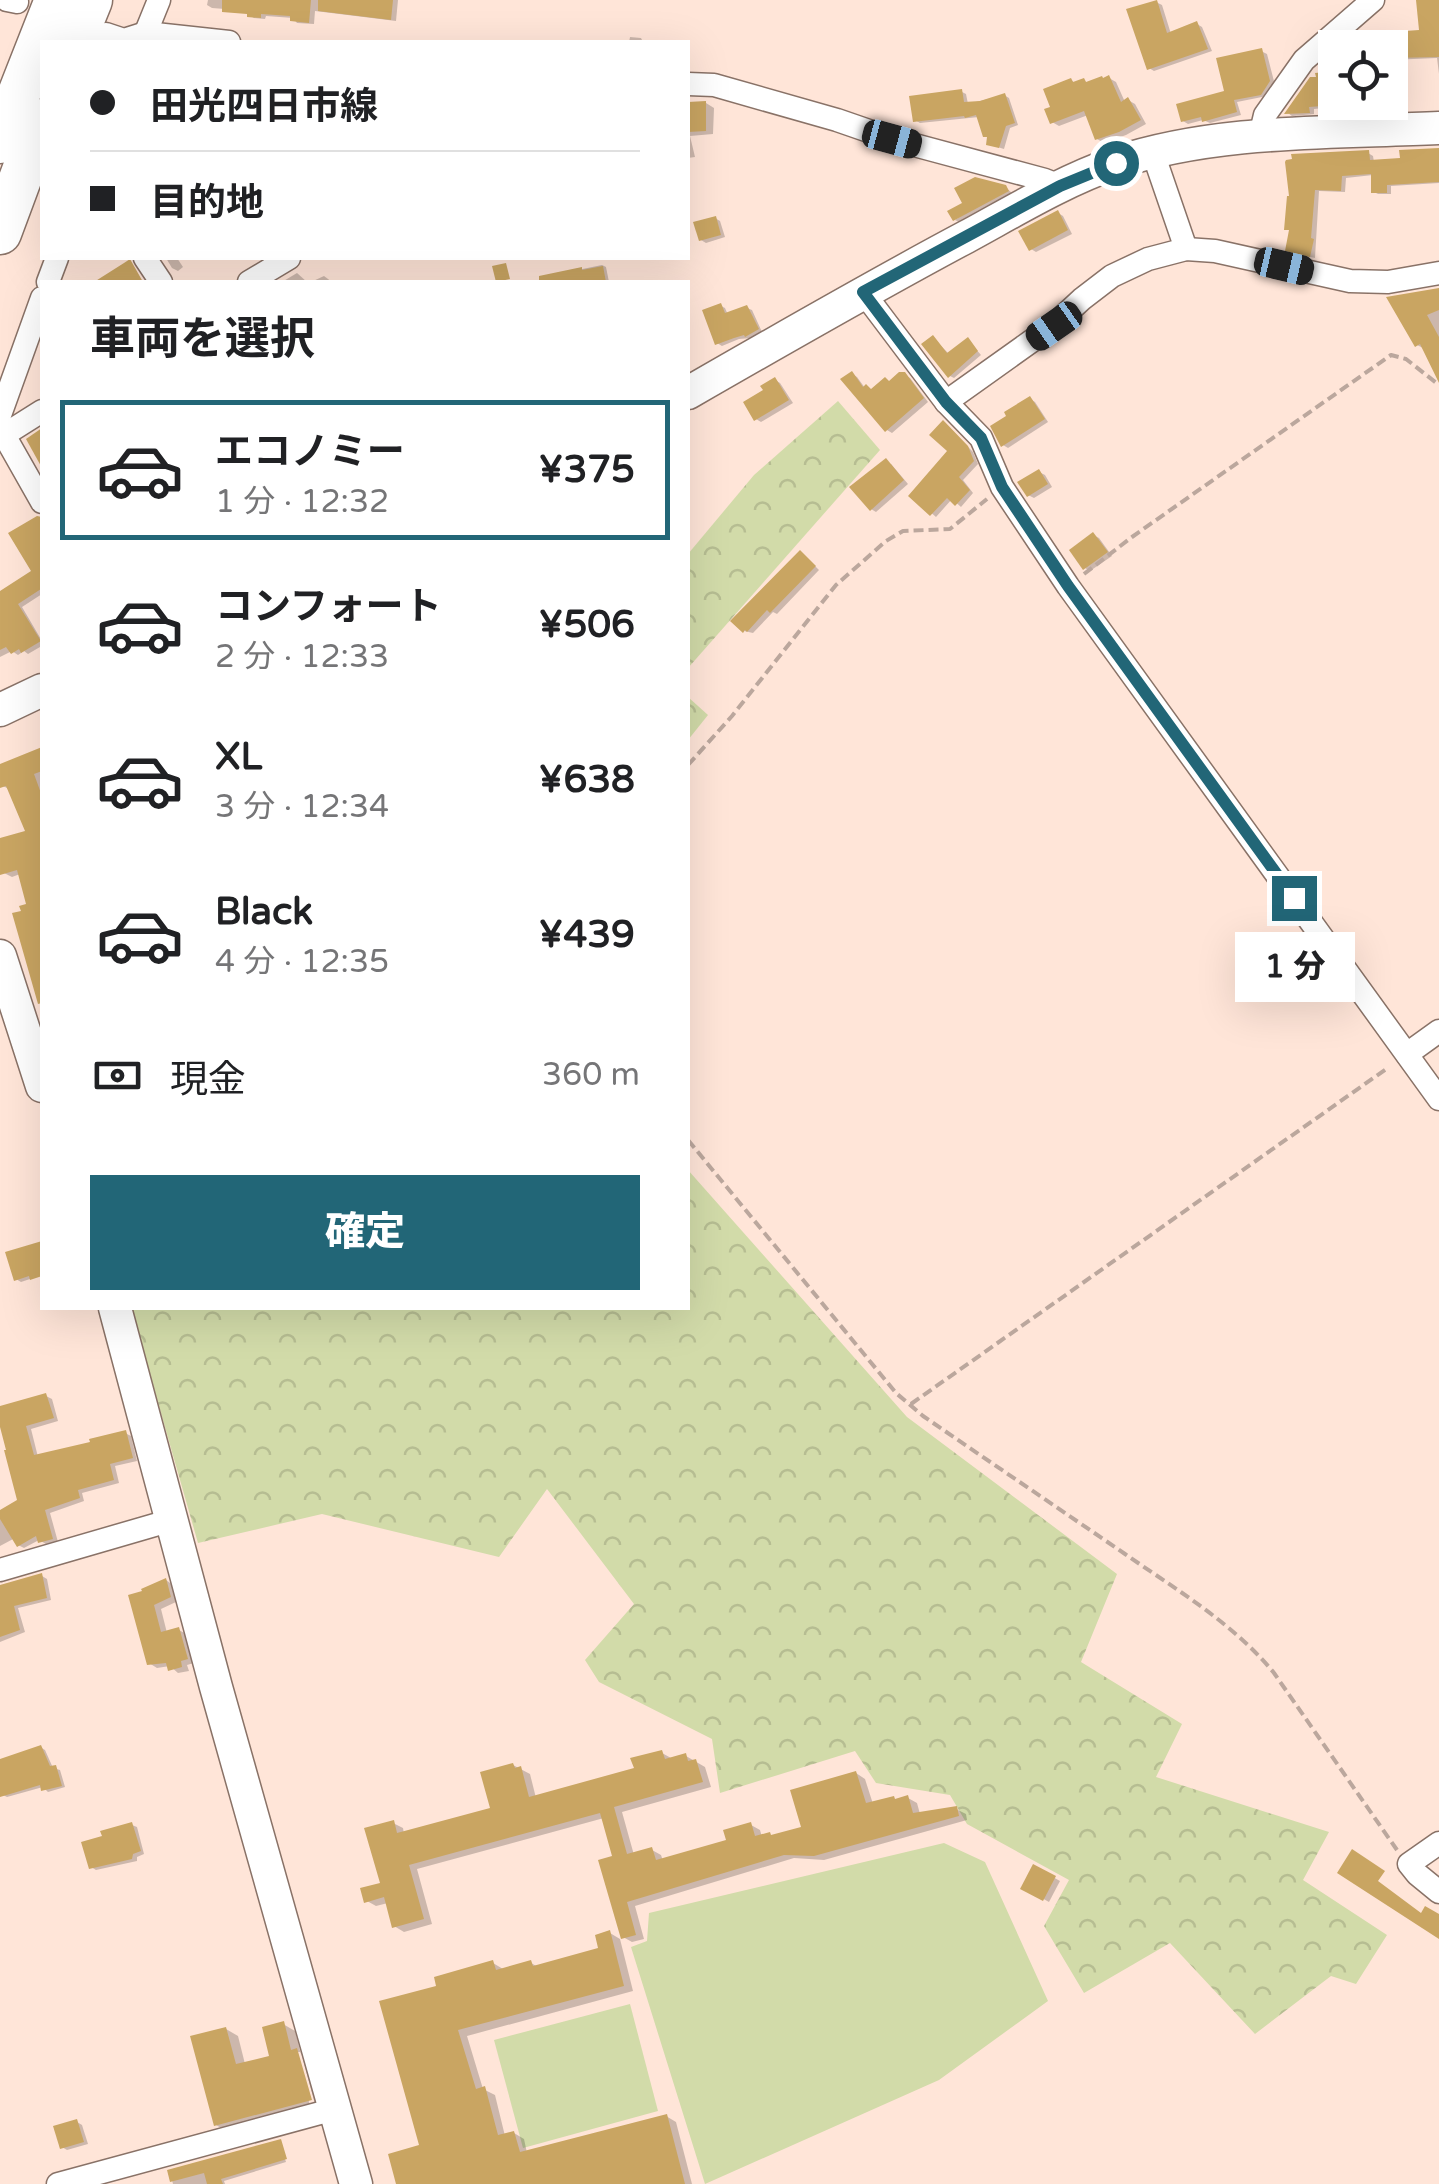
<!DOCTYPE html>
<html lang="ja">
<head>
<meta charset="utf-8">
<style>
	:root { --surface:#fff; --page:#f6f6f6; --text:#202124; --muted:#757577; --line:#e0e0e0; --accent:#267 }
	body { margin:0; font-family:"Varela Round","Noto Sans JP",sans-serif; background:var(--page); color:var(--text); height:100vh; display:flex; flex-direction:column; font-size:38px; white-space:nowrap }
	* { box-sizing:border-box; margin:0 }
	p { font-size:32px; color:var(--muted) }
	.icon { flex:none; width:55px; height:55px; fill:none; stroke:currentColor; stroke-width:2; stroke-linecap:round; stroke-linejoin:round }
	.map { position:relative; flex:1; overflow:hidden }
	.panel { position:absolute; left:40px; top:280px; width:650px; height:1030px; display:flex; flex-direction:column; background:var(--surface); border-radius:0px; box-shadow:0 10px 40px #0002 }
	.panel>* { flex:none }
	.hud { position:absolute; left:40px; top:40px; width:650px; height:220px; border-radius:0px; box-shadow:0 10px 40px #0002; display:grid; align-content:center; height:220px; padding:0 50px; background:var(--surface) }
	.controls { position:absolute; left:1318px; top:30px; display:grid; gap:20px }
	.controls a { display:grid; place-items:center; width:90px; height:90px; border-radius:0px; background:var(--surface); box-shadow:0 10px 40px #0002; font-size:50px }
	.end { position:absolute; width:45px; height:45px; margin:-22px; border:12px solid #267; background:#fff; box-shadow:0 0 0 5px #fff }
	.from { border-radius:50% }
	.bubble { position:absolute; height:70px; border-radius:0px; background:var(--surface); box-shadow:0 10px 40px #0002; font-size:32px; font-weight:800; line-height:70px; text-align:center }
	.car { position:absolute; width:30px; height:60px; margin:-30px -15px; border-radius:12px; box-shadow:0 0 8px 2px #0007; background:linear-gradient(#222 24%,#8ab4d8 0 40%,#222 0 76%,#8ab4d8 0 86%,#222 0) }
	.hud b { display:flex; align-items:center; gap:35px; height:95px; font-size:38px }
	.hud b+b { border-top:2px solid var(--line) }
	.hud i { width:25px; height:25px; background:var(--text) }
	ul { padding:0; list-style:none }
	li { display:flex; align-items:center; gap:30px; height:140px; margin:0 20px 15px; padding:0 30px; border:5px solid transparent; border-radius:0px }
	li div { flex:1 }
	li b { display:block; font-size:38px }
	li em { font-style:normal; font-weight:800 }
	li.current { border-color:var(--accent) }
	li>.icon { width:90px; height:90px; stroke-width:1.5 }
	h2 { padding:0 50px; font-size:45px; line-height:120px }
	.pay { display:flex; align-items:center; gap:25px; height:110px; padding:0 50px; font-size:38px }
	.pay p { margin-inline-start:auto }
	.button { display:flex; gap:20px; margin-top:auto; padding:20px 50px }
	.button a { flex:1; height:115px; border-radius:0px; background:var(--accent); color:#fff; font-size:40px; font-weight:800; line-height:115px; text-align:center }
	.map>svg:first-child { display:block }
	.forest { fill:url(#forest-crowns) }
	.garden { fill:#d2dba9 }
	.shadow { fill:#0003 }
	.building { fill:#c9a562 }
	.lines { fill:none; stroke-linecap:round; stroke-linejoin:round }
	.street-casing { stroke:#897267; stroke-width:25 }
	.secondary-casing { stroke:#897267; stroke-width:35 }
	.highway-casing { stroke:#897267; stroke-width:45 }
	.path { stroke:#bba79d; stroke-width:4; stroke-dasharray:10 5; stroke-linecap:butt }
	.street { stroke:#fff; stroke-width:22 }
	.secondary { stroke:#fff; stroke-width:32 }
	.highway { stroke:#fff; stroke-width:42 }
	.route { stroke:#267; stroke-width:12 }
</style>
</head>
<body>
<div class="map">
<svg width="1439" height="2184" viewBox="0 0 1439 2184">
	<defs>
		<pattern id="forest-crowns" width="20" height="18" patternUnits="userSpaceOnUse" patternTransform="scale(2.5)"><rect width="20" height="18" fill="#d2dba9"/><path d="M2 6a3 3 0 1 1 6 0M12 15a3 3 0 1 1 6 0" fill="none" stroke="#b6bd92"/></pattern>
	</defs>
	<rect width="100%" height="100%" fill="#ffe5d8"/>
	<!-- forest -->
	<g class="forest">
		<path d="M838,401l42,49 -192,218v-114l66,-79z"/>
		<path d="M688,697l20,18 -20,25z"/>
		<path d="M688,1170l219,247 210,157 -36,88 101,62 -26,53 173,55 -26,48 84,55 -31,49 -25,-8 -76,58 -85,-91 -86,50 -40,-67 25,-46 -102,-56 -17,-29 -74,-12 -21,-32 -135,42 -8,-54 -113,-57 -14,-22 49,-56 -87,-115 -48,68 -177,-43 -124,29 -67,-235h557z"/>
	</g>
	<!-- garden -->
	<g class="garden">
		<path d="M944,1843l41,19 63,139 -109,79 -234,104 -74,-237 16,-6 2,-28z"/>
		<path d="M630,2004l28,107 -135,37 -29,-108z"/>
	</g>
	<!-- shadow -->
	<g class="shadow">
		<path d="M208,0h190l-2,21 -81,-10 -1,13 -17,-1 -4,-5 -27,-2 -1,3 -11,-1 -5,-3 1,-4 -38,-3 -5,-3z"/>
		<path d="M1418,0h21v74l-2,-16 -47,2v-12h-18v-3l50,-13z"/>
		<path d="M1156,2l6,3 9,29 26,-10 5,3 10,24 -58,20 -5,-3z"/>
		<path d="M630,37l11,1 2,4h-14z"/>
		<path d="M1261,51l6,3 8,31 -8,11 -30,6 4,13 -31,8 -7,-3 -15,4 -5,-3 44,-28z"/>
		<path d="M1109,78l7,4 9,20 3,-2 7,4 11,20 -20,11 -22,8 -7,-4 -9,-24 -29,11 -7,-4 19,-42 5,4 8,-3 4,2z"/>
		<path d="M1312,79l23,23h10v4l-31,3v5l-22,2 -4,-3z"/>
		<path d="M962,92l4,2 2,10 36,-9 5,3 9,27 -8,3 -6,21 -10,-3 -15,-29 -59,6 -5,-3z"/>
		<path d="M706,103l8,5 -1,26 -23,2 5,21 -7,1v-54z"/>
		<path d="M1439,150v33l-48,3v8h-13l-4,-2 -1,-17 -27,3 -1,14 -26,-1 -4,67 -23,-5 -3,-54 79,-46 5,3 1,6 28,-1z"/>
		<path d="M1005,187l7,6 -53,29 -4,-2z"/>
		<path d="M1058,213l5,3 9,18 -36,18 -5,-3z"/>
		<path d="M715,218l5,3 5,16 -19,6 -5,-3z"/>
		<path d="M166,258h11l6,9 -5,4 -6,-3z"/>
		<path d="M602,265l4,2 3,15h-49l-2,-8z"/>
		<path d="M297,273l10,9h-25z"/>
		<path d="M324,276l8,6h-21z"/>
		<path d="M1439,291v82l-16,-25 -6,-3 -27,-46z"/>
		<path d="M721,306l4,2 3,7 19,-7 5,2 10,22 -11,6 -12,1 -17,7 -5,-3z"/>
		<path d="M933,338l16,16 19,-14 13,15 -27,23 -4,-2z"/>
		<path d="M852,374l5,3 8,11 6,2 20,-7 13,-8 6,3 18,24 -36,31 -5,-3z"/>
		<path d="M775,380l5,3 13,20 -32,19 -5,-3 10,-28z"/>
		<path d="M1030,399l5,3 13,20 -40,26 -5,-3z"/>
		<path d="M948,426l25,26 5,12 -15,16 10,13 -12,14 -9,-8 -16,18 -24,-21 38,-45z"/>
		<path d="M891,464l17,20 -32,28 -5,-3z"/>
		<path d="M1039,472l6,3 7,12 -18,11 -6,-3z"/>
		<path d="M37,519l5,3v72l-20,13 20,34v10l-2,-4 -12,7 -4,-3 -6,4 -6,-4 -12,6v-63l34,-22z"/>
		<path d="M1093,535l6,3 13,18 -22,15 -5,-3z"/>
		<path d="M805,556l14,14 -42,44 -4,-2 -20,21 -9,-2z"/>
		<path d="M42,750v235l-13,-79 -9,-32 -8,3 -8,-4 -4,-14v-18l28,-8 -17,-43 -8,-4 -3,-8v-11z"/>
		<path d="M42,1244v31l-21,7 -5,-3 -8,-25z"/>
		<path d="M46,1396l6,3 6,22 -27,8 7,28 87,-24 6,3 6,25 -22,5 4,17 -37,10 2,8 -34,12 8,29 -12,2 -7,-4 -15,8 -6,-3 -3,-7 -15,8v-33l20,-12 -20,-83v-9z"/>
		<path d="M42,1576l5,3 4,21 -33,8 7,24 -25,10v-56z"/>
		<path d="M166,1580l7,5 5,16 -17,8 6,24 12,-3 7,4 8,29 -7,2 2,6 -11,2 -8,-7 -13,2 -8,-5 -18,-66z"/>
		<path d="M40,1747l5,3 8,18 7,2 5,17 -17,5 -5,-5 -36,10 -4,-2 -3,-33z"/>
		<path d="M662,1753l9,5 15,-2 19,11 6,20 -89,25 12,43 18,-5 9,5 2,6 66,-19 22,-17 9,5 2,7h12l30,-9 52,-55 9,6 8,25 35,-6 9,5 3,11 36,-5 10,5 1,6 -143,40 -30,-2 -159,48 9,33 -12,3 -9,-5 -8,-79 -11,-40 -187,51 15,55 -28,8 -10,-6 -6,-23 -12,3 -9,-5 16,-17 10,-61 10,5 1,6 89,-24 20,-45 17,9 6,24 101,-28z"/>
		<path d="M132,1825l5,2 7,27 -7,3v4l-41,9 -5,-3 14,-29z"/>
		<path d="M1035,1867l25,14 -11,21 -25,-14z"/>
		<path d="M610,1933l10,6 13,52 -166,45 16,53 12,6 10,41 9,-3 10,6 3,14 139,-37 10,6 16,62h-294l24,-37 17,-160 54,-24 10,6 28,-6 7,4 63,-18z"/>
		<path d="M283,2024l12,7 6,23 8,4 13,48 -6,2 -15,-56h-6l16,57 -83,23 -12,-7 10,-96 12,7 7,28 27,-7z"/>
		<path d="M77,2122l5,3 6,19 -21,6 -5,-3z"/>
		<path d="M279,2142l7,20 -62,19 1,3h-52l-3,-12z"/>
	</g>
	<!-- building -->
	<g class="building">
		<path d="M222,0h89l-2,23 -19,-2v-5l-29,-2v4l-14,-1v-3l-25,-2z"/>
		<path d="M318,0h75l-2,20 -73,-9z"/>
		<path d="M1157,0l10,33 30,-12 11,28 -61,21 -21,-61z"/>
		<path d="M1416,0h23v57l-49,1v-10h-10l-2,-15 41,-3z"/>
		<path d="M1262,48l8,33 -9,14 -27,5 3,12 -35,10 -1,-5 -20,5 -5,-18 48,-13 -8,-33z"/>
		<path d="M1335,71l1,34 -27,2 1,6 -26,1 26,-37h6l-1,-4z"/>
		<path d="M1109,75l12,27 7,-5 13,23 -22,12 -24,8 -11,-29 -34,13 -6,-15 6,-2 -7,-18 28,-11 2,4 11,-4 2,4 16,-6 1,2z"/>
		<path d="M962,89l2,13 16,-1 25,-8 10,30 -9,3 -7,22 -13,-3 1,-8h-4l-7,-22 -11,3 -1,-2 -51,6 -4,-26z"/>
		<path d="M706,101v30l-18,1v-30z"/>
		<path d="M1439,148v34l-52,3v8h-16v-19l-29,2 -1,15 -26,-1 -4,48 3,1 -4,18 -25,-6 4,-21h-5l3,-34h2l-4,-34 1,-2 6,-1 -1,-5 78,-4 1,10 30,-2 -1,-8z"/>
		<path d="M975,177l31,8 3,6 -56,30 -6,-10 15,-8 -8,-15z"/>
		<path d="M1058,210l10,20 -39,21 -11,-20z"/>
		<path d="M716,216l5,19 -22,6 -6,-19z"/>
		<path d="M130,259l13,23h-49l30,-19z"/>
		<path d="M506,263l4,16 -14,3 -4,-16z"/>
		<path d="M603,266l3,16h-67v-6l43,-9v3z"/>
		<path d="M1439,288v22l-12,5 12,22v46l-19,-39 -5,3 -29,-50z"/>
		<path d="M721,303l4,10 22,-8 12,24 -14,8 -1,-2 -10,3 -19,7 -13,-35z"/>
		<path d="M933,335l14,18 21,-16 10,14 -30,27 -27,-34z"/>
		<path d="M852,371l11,16 3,-3 5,5 14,-12 4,4 10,-9h6l19,26 -39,34 -45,-53z"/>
		<path d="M775,377l14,23 -35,21 -11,-19 20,-12 -3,-4z"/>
		<path d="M1030,396l15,23 -44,28 -11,-21 16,-10 -2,-4z"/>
		<path d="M943,420l25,26 6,15 -15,16 11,13 -15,16 -8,-8 -17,18 -22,-20 39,-45 -18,-16z"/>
		<path d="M42,428v40l-16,-29z"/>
		<path d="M886,458l18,22 -34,31 -21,-24z"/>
		<path d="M1039,469l9,15 -21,13 -10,-15z"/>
		<path d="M37,516l5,1v74l-1,-2 -23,15 23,37 -20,12 -2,-4 -8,5 -5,-7 -6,3v-59l31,-20 -23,-38z"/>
		<path d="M1093,532l15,20 -25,18 -14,-20z"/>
		<path d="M800,550l16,16 -46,47 -3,-3 -20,22 -2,-2 -2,3 -13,-12z"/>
		<path d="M42,747v24l-8,3 8,22v207l-4,1 -26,-91 9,-2 -2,-5 7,-2 -9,-34 -17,5v-37l25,-7 -19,-45 -6,2v-24z"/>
		<path d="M42,1241v35l-12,4 -1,-4 -15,5 -9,-29z"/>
		<path d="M46,1393l8,25 -28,8 8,29 56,-13 -1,-3 37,-9 7,28 -23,6 4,16 -36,10 2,8 -35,12 8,29 -15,4 -2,-7 -19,11 -17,-28v-9l17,-10 -13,-50h2l-6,-23v-21z"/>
		<path d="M42,1573l5,25 -33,8 6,24 -20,7v-52z"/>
		<path d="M166,1578l5,19 -17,8 7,27 18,-5 9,32 -7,2 1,6 -14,4 -2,-8 -19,2 -19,-70 14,-4 -1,-2z"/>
		<path d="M41,1745l9,21 6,-1 6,21 -21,5 -1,-6 -40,12v-38z"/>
		<path d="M662,1750l3,9 21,-6 2,8 8,-2 7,23 -89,25 13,47 25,-7 4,13 70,-20 -3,-10 28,-8 4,14 15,-4 1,3 30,-8 -11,-37 66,-19 10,32 28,-7 1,3 13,-4 5,18 44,-7 2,10 -145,40 -30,-1 -157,47 9,33 -15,4 -23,-79 14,-4 -12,-43 -191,52 15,54 -32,9 -8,-31 -20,6 -4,-15 20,-5 -16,-55 30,-8 3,13 93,-25 -10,-36 33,-9 2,5 6,-2 8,31 105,-29 -4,-10z"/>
		<path d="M132,1822l9,29 -8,3 -1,5 -43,10 -8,-27 21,-6 -2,-5z"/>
		<path d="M1352,1849l33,22 -7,10 43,32 4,-7 14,8v25l-102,-66z"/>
		<path d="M1033,1864l23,12 -13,25 -23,-12z"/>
		<path d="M610,1930l14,56 -166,44 18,59 9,-3 13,49 16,-4 6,21 147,-38 18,70h-289l-8,-30 31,-9 -40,-144 57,-15 -2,-9 59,-17 3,10 35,-10 2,6 65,-18 -3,-13z"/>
		<path d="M284,2021l7,29 6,-2 15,52 -98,26 -24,-90 36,-9 10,37 33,-8 -7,-29z"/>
		<path d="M77,2119l7,23 -24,7 -7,-23z"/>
		<path d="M281,2139l6,20 -66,20 2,5h-16l-3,-11 -34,9 -3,-12z"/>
	</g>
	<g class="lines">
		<defs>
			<g id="street">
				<path d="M7,0l10,2"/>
				<path d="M106,34l18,6 22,-7 83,9"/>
				<path d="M142,42l17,-42"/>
				<path d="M688,84l26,1 123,35 55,19 153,41 15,6"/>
				<path d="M1260,136l5,-21 39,-55 69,-60"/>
				<path d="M1153,153l33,96"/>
				<path d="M145,258l16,24"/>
				<path d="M48,282l9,-24"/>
				<path d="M249,282l40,-24"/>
				<path d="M863,292l83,110 35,36 21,49 66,99 371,513"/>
				<path d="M946,402l108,-77 28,-26 30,-23 36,-17 38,-10 29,2 135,30 38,1 51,-9"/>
				<path d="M0,415l42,-117"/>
				<path d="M0,433l4,2 38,67"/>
				<path d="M4,435l38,-24"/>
				<path d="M1407,1054l32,-23"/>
				<path d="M0,1570l172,-50"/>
				<path d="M1439,1843l-30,21 8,10 22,18"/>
				<path d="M58,2184l277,-75"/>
			</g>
			<g id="secondary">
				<path d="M688,393c92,-53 184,-106 278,-156 48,-26 97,-56 149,-74 100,-34 219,-30 324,-35"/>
				<path d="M0,710l42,-20"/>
				<path d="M0,956l42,130"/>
				<path d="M115,1308l101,379 140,497"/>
			</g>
			<g id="highway">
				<path d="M74,42l17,-42"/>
				<path d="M0,142l56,-142"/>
				<path d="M0,233l42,-113"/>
			</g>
		</defs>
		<!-- street casing -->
		<use href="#street" class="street-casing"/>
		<!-- secondary casing -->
		<use href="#secondary" class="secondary-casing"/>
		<!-- highway casing -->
		<use href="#highway" class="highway-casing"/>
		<!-- path -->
		<g class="path">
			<path d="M1084,574l48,-37 259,-182 15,4 33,26"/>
			<path d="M688,765l44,-49 104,-131 50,-44 17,-10 47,-2 37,-30"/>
			<path d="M688,1140l208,253 27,23c67,46 135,92 202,138 52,36 109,70 149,119l123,177"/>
			<path d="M911,1404l478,-337"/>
		</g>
		<!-- street -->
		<use href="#street" class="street"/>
		<!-- secondary -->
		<use href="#secondary" class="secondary"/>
		<!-- highway -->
		<use href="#highway" class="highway"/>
	</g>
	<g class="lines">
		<!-- route -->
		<path class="route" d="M1116,163l-56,23 -197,106 83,110 35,36 21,49 66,99 226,312"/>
	</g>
</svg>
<div class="controls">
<a><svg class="icon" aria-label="locate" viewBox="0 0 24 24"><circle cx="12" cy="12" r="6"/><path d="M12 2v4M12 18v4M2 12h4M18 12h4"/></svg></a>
</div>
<i class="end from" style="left:1116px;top:163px"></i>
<i class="end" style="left:1294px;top:898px"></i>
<div class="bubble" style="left:1235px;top:932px;width:120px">1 分</div>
<i class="car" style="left:892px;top:139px;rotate:105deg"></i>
<i class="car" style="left:1284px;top:266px;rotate:103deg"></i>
<i class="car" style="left:1054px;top:326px;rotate:235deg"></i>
<div class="hud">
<b><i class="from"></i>田光四日市線</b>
<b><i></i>目的地</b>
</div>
<section class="panel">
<h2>車両を選択</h2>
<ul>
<li class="current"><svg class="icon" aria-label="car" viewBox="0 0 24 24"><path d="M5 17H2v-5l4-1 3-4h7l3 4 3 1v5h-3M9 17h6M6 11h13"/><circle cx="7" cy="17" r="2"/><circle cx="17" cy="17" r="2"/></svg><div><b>エコノミー</b><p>1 分 · 12:32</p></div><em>¥375</em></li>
<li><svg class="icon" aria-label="car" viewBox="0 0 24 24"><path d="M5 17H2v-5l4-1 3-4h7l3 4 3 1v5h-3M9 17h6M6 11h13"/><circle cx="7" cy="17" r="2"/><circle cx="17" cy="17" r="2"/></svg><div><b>コンフォート</b><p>2 分 · 12:33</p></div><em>¥506</em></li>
<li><svg class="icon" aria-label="car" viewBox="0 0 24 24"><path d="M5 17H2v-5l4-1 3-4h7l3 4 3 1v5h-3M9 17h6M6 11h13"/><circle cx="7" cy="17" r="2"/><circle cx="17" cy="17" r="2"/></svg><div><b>XL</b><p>3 分 · 12:34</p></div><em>¥638</em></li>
<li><svg class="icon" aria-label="car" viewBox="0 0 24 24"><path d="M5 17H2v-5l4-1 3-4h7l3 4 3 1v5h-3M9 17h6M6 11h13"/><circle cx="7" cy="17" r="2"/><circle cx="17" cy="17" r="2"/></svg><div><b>Black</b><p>4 分 · 12:35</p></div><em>¥439</em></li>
</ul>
<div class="pay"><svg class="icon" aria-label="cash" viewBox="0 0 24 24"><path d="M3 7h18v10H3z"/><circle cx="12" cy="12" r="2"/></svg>現金<p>360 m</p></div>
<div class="button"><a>確定</a></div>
</section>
</div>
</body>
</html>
